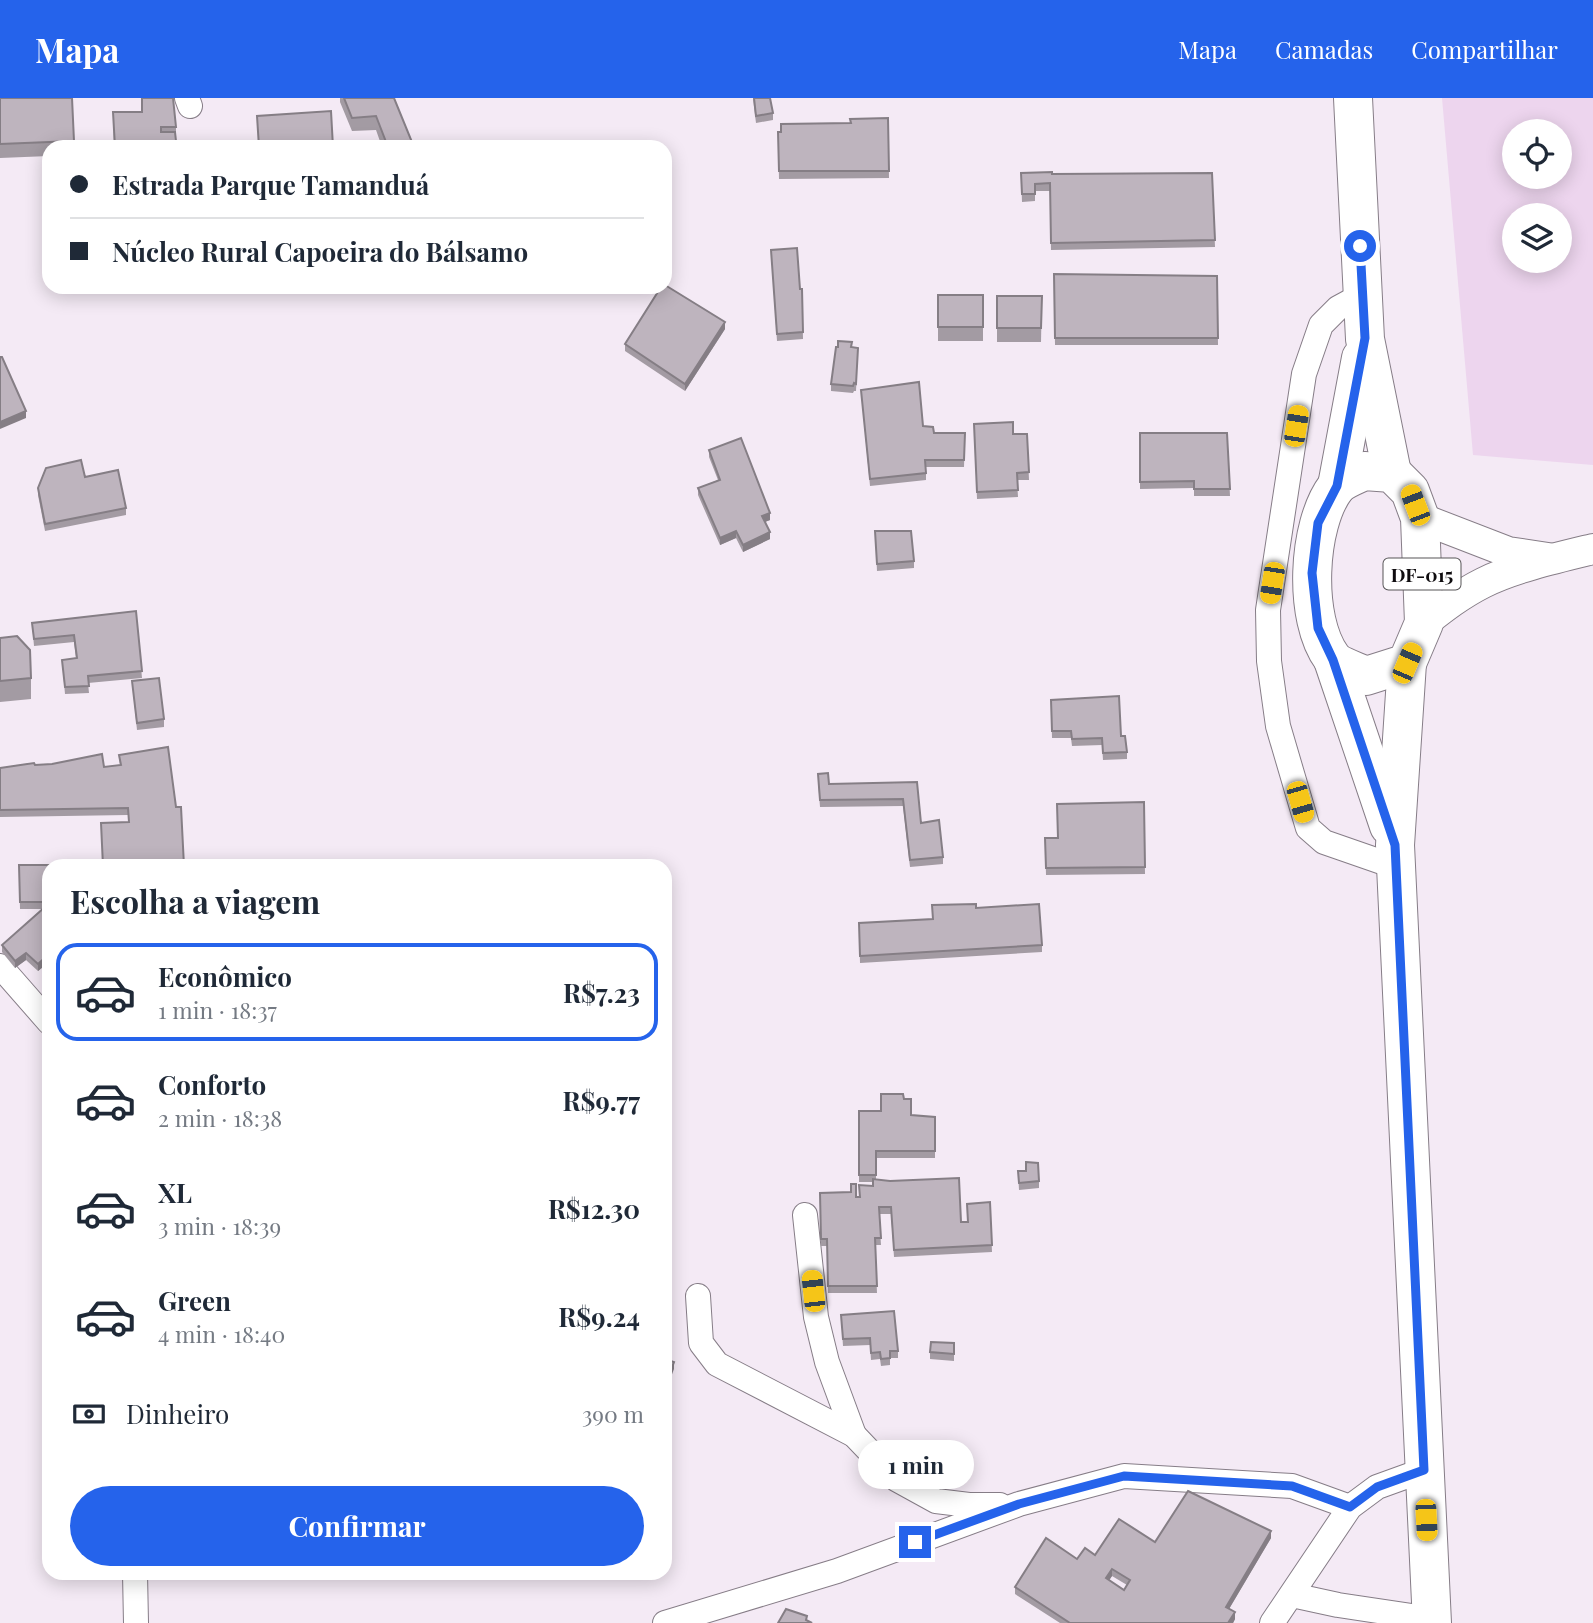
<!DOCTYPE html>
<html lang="pt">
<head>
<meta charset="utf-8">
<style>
	:root { --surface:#fff; --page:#f2f2f3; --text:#1f2937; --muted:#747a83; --line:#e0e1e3; --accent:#2563eb }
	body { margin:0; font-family:"Playfair Display",serif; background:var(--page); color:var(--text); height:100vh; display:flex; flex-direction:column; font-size:26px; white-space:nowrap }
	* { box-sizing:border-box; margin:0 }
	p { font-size:23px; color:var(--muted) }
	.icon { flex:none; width:38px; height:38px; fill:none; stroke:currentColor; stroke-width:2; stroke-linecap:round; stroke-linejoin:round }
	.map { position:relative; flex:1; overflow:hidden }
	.details { position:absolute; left:42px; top:761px; width:630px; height:721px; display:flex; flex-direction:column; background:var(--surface); border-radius:21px; box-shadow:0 4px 18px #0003 }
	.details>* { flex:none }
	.banner { position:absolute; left:42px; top:42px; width:630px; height:154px; border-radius:21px; box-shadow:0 4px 18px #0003; display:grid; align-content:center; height:154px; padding:0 28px; background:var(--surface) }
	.tools { position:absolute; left:1502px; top:21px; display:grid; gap:14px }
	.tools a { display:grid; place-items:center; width:70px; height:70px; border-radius:50%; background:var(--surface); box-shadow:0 4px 18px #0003; font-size:35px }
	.end { position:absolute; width:32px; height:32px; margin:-16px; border:9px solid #2563eb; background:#fff; box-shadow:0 0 0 4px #fff }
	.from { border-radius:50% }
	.bubble { position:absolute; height:49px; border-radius:24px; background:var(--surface); box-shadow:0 4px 18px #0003; font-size:23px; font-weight:700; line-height:49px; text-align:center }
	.car { position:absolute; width:21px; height:42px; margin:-21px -10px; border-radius:9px; box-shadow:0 0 5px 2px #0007; background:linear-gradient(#f5c518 24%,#345 0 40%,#f5c518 0 76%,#345 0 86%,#f5c518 0) }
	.banner b { display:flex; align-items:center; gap:24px; height:66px; font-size:26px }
	.banner b+b { border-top:2px solid var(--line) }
	.banner i { width:18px; height:18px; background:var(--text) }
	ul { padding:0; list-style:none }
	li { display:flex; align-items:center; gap:21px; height:98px; margin:0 14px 10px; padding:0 14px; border:4px solid transparent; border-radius:21px }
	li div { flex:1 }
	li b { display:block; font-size:26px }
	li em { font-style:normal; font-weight:700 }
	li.on { border-color:var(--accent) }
	li>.icon { width:63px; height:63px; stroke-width:1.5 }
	h2 { padding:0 28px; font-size:32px; line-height:84px }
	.pay { display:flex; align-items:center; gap:18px; height:77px; padding:0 28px; font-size:26px }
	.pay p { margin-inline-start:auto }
	.button { display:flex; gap:14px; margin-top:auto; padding:14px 28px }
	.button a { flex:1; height:80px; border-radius:42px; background:var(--accent); color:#fff; font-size:28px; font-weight:700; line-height:80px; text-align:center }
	header { display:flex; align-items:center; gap:42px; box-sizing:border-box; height:98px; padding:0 35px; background:var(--accent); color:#fff }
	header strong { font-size:33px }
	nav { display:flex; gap:38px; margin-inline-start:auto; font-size:24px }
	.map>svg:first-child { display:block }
	.green { fill:#edd5ee; fill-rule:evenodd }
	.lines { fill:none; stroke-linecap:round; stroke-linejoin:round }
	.minor-casing { stroke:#867d87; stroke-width:26 }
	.tertiary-casing { stroke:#867d87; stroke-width:32 }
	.primary-casing { stroke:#867d87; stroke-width:40 }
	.minor { stroke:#fff; stroke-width:24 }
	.tertiary { stroke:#fff; stroke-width:30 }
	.primary { stroke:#fff; stroke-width:38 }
	.wall { fill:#a39ba3; fill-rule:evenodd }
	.shaded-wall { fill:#857e85 }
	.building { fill:#beb4be; stroke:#857e85; stroke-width:2; fill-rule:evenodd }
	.route { stroke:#2563eb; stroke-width:9 }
	.labels { text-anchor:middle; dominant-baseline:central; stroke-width:7; stroke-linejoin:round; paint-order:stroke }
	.shield { fill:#fff; stroke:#575557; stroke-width:2 }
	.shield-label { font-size:19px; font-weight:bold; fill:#0f0c0f }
</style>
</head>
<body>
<header>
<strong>Mapa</strong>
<nav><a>Mapa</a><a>Camadas</a><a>Compartilhar</a></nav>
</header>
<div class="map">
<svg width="1593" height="1525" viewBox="0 0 1593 1525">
	<rect width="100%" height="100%" fill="#f4eaf5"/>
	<!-- green -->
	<path class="green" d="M1442,0h151v367l-120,-10zM1514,33h45v46h-45zM1514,117h45v46h-45z"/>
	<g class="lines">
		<defs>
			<g id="minor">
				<path d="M187,0l3,8"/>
				<path d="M1362,197l-24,13 -17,17 -17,49 -36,236 1,51 9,65 30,102 16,14 72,25"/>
				<path d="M0,868l49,56"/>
				<path d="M805,1117l11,102 11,45 27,73"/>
				<path d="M698,1198l3,47 16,21 137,71 42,44 40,22 33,4h31"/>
				<path d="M135,1475l1,50"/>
				<path d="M1292,1497l46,10 94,14"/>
				<path d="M665,1525l172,-52 182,-67 105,-28 168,10 58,21"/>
				<path d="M1272,1525l78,-116 27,-20 47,-17"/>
			</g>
			<g id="tertiary">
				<path d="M1420,420l88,34 40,6"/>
				<path d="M1424,525c19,-15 37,-29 59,-40 29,-15 77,-26 110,-34"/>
			</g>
			<g id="primary">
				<path d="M1353,0l12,241 27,134"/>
				<path d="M1364,373l28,2 18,18 10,27 4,105 -17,40 -41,13c-10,-5 -28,-10 -34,-18 -29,-39 -25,-133 4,-171 6,-7 20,-12 28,-16z"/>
				<path d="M1337,388l24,-128"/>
				<path d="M1333,562l56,166"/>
				<path d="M1407,565l-12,182 37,778"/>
			</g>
		</defs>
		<!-- minor casing -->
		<use href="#minor" class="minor-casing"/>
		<!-- tertiary casing -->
		<use href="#tertiary" class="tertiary-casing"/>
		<!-- primary casing -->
		<use href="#primary" class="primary-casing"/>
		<!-- minor -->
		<use href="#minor" class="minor"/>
		<!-- tertiary -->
		<use href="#tertiary" class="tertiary"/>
		<!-- primary -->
		<use href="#primary" class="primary"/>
	</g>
	<!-- wall -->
	<g class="wall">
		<path d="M0,0h72l2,49h-25v9l-49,2z"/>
		<path d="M340,0h54l20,49h-32l-6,-17 -24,1 -12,-29z"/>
		<path d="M753,0l20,15v7l-17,3z"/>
		<path d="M113,14l63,15v14l-62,6z"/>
		<path d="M888,20l1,60 -110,1 -1,-47z"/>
		<path d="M1021,75l31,1 160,-1 3,74 -164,3 -1,-59h-15v10l-13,1z"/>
		<path d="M771,152l29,39h2l1,50 -26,2z"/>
		<path d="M1054,176l163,2 1,69h-163z"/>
		<rect x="938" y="197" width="45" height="46"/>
		<path d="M997,198h45l-1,46h-44z"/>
		<path d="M725,231l-40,62 -60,-40v-7z"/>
		<path d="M852,250h6l-2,43h-2l-1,2 -22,-2v-7z"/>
		<path d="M861,292l73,43h31l-1,34h-38v13l-56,6z"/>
		<path d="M974,326l39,10h14l2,46h-12l1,17 -41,2z"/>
		<path d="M1140,335h87l3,63h-36v-8l-54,1z"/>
		<path d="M709,352l61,70 -5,2 5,17 -27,13 -7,-14 -16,7 -22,-50v-7l20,-8 -9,-23z"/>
		<path d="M85,379l41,31v7l-81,16 -7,-36v-7z"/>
		<path d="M875,433l39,30v7l-37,3z"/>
		<path d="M136,513l6,67 -54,5 1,10 -24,1 -3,-34 14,-2 -2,-16 -40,4 -2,-23z"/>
		<path d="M0,540l31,40v21l-31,3z"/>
		<path d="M132,583l32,38v8l-27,3z"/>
		<path d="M1051,602l70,36 6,16v7l-24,1 -1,-15 -30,1 -1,-8h-19z"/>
		<path d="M168,649l-40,75v-7l-128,2v-49l35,-3 69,2 16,-2 -1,-10z"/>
		<path d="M818,683l11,3 88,-2 4,41 22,34v7l-33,3 -7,-61 -83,1z"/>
		<path d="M1144,704l1,72 -99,1 -1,-37h12z"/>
		<path d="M19,767l30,1v43h-2l2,3v50l-11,9 -12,-11 -11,8 -13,-16v-7l40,-36h-22z"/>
		<path d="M976,810l66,37v7l-182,11 -1,-40 73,-4z"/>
		<path d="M904,1001l7,16 24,2v41h-59v21l85,43h6l23,-20 2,50 -98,5 -3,-43h-12l2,31h-6l2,48h-49l-1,-47h-6l-1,-53 39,4 14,-11v-4h-14v-71h22z"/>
		<path d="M1026,1064l13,19v7l-20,2 -1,-19h8z"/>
		<path d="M841,1217l57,36v7h-8v7l-9,1 -1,-7 -9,1 -1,-15 -27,1z"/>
		<path d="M954,1245v18l-24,-2v-7z"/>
		<path d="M1271,1440l-42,71 6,10 -2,4h-173l-45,-29v-7l62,-28 78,-17zM1112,1478l15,9 -3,5 -15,-10z"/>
		<path d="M240,1475h73l-73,4z"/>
		<path d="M337,1475h20v4l-12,2v-3l-8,1z"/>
	</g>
	<!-- shaded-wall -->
	<g class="shaded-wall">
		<path d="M725,224v7l-40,62v-7z"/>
		<path d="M26,313v7l-26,11v-7z"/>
		<path d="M770,415v7l-8,3v-7z"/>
		<path d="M736,433v7l-16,7v-7z"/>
		<path d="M770,434v7l-27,13v-7z"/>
		<path d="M26,855v7l-11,8v-7z"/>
		<path d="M49,856v8l-11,9v-7z"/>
		<path d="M674,1264v7l-9,24v-7z"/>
		<path d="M1271,1433v7l-45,76v-7z"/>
		<path d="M1112,1471v7l-6,9v-7z"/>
		<path d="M1235,1514v7l-2,4h-5z"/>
	</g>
	<!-- building -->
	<g class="building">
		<path d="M0,0h72l2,43 -74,3z"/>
		<path d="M142,0h31l3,29h-15v5h14l1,9h4v4h6v2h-71l-2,-35h29z"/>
		<path d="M344,0h50l20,49h-26l-12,-31 -24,2z"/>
		<path d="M754,0h16l3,15 -17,3z"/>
		<path d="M331,13l2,36h-74l-2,-31z"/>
		<path d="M888,20l1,53h-110l-1,-39h3v-8l70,-1 -1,-4z"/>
		<path d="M1052,74v2l160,-1 3,67 -164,3 -1,-60 -15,1v10h-13l-1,-21z"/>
		<path d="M797,150l3,41h2l1,43 -26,2 -6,-84z"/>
		<path d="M1054,176l163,2 1,62h-163z"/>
		<path d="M665,187l60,37 -40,62 -60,-40 36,-57h4z"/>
		<rect x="938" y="197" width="45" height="32"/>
		<path d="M997,198h45l-1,32h-44z"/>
		<path d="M838,243l14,1 -1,5 7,1 -2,36 -2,-1 -1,3 -22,-2 5,-37h2z"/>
		<path d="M0,259h2l24,54 -26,11z"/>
		<path d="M919,284l4,44 10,1 1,6h31l-1,27h-39l1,13 -56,6 -9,-89z"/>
		<path d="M1013,324v12h14l2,38 -12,1 1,17 -41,2 -3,-68z"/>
		<path d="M1140,335h87l3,56h-36v-8l-54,1z"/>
		<path d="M741,340l29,75 -8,3 8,16 -27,13 -7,-14 -16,7 -22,-50 22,-8 -11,-30z"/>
		<path d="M81,362l4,17 33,-7 8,38 -81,16 -7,-36 8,-20z"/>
		<path d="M875,433h36l3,30 -37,3z"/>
		<path d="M136,513l6,60 -54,5 1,10 -24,1 -3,-27 15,-2 -3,-23 -40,4 -2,-16z"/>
		<path d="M17,538l13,14 1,28 -31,3v-43z"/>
		<path d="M159,580l5,41 -27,4 -5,-42z"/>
		<path d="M1119,598l2,40h4l2,16 -24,1 -1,-15 -30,1 -1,-8h-19l-1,-31z"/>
		<path d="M168,649l8,60h5l3,59h-81l-2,-43 28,-1 -1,-14 -128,2v-42l34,-5 1,2 17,-1 50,-10 2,13 17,-2 -2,-10z"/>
		<path d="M828,675l1,11 88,-2 4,41 18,-3 4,37 -33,3 -7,-61 -83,1 -2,-26z"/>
		<path d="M1144,704l1,65 -99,1 -1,-30h13l-1,-34z"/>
		<path d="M19,767h44v1h-14v36h-29z"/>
		<path d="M976,806v4l63,-4 3,41 -182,11 -1,-33 74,-4 -1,-14z"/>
		<path d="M45,809l4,5v42l-11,10 -12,-11 -11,8 -13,-16z"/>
		<path d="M881,996h22l1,5h7v16l24,2v34h-59v24h-17v-64h22z"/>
		<path d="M1026,1064l12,1 1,18 -20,2 -1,-12h8z"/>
		<path d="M959,1080l2,44h7l-1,-18 23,-2 2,43 -98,5 -3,-43h-12l2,31h-6l2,48h-49l-1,-47h-6l-1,-46 31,-1v-8h5v13h4l-1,-12 14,1v-7l17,2z"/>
		<path d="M894,1213l4,40h-8v7l-9,1 -1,-7 -9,1 -1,-15 -27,1 -2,-24z"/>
		<path d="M931,1244l23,1v11l-24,-2z"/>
		<path d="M665,1261l9,3 -9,24z"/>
		<path d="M1188,1393l83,40 -45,76 9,5 -7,11h-158l-55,-36 31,-49 31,21 8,-11 10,7 24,-36 36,23zM1112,1471l18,11 -6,10 -18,-12z"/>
		<path d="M786,1511l21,7 -1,4 6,3h-34z"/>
	</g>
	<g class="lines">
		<!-- route -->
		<path class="route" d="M915,1444l104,-38 105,-28 168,10 58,21 27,-20 47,-17 -29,-625 -62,-185 -15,-32 -6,-55 6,-50 19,-37 28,-148 -5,-92"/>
	</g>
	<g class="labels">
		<!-- shield labels -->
		<rect class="shield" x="1383.5" y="460.5" width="77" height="31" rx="5"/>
		<g class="shield-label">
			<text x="1422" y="476">DF-015</text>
		</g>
	</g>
</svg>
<div class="tools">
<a><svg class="icon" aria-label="locate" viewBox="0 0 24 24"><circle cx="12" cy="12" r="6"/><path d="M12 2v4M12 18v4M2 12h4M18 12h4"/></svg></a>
<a><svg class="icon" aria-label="layers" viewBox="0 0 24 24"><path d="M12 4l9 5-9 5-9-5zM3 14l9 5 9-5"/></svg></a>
</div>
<i class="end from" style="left:1360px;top:148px"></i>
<i class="end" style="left:915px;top:1444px"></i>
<div class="bubble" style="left:858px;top:1342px;width:116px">1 min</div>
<i class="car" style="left:1296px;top:328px;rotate:9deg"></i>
<i class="car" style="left:1415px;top:407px;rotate:339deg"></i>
<i class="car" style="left:1272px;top:485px;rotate:189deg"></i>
<i class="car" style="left:1407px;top:565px;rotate:23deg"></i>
<i class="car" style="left:1300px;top:704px;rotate:164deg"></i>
<i class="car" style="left:813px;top:1193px;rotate:354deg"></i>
<i class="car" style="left:1426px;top:1422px;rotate:177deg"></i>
<div class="banner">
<b><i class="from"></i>Estrada Parque Tamanduá</b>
<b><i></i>Núcleo Rural Capoeira do Bálsamo</b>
</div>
<section class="details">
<h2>Escolha a viagem</h2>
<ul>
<li class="on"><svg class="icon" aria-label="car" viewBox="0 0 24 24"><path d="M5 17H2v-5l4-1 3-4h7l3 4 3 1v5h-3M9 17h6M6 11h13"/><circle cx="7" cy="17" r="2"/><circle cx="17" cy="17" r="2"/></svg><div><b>Econômico</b><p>1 min · 18:37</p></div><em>R$7.23</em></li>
<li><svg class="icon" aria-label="car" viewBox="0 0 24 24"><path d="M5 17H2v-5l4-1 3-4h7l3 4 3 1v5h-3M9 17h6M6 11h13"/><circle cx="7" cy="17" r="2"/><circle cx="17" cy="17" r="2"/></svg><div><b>Conforto</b><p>2 min · 18:38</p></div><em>R$9.77</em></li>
<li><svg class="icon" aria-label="car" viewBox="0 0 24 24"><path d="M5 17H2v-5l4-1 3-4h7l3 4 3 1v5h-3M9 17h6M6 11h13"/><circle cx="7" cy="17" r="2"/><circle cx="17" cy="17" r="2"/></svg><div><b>XL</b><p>3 min · 18:39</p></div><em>R$12.30</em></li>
<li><svg class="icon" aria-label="car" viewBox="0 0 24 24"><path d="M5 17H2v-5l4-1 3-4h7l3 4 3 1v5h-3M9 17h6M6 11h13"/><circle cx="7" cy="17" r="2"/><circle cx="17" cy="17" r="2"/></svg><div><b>Green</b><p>4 min · 18:40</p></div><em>R$9.24</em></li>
</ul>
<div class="pay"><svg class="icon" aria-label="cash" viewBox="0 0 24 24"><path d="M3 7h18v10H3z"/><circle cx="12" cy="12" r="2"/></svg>Dinheiro<p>390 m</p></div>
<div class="button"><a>Confirmar</a></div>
</section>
</div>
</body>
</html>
